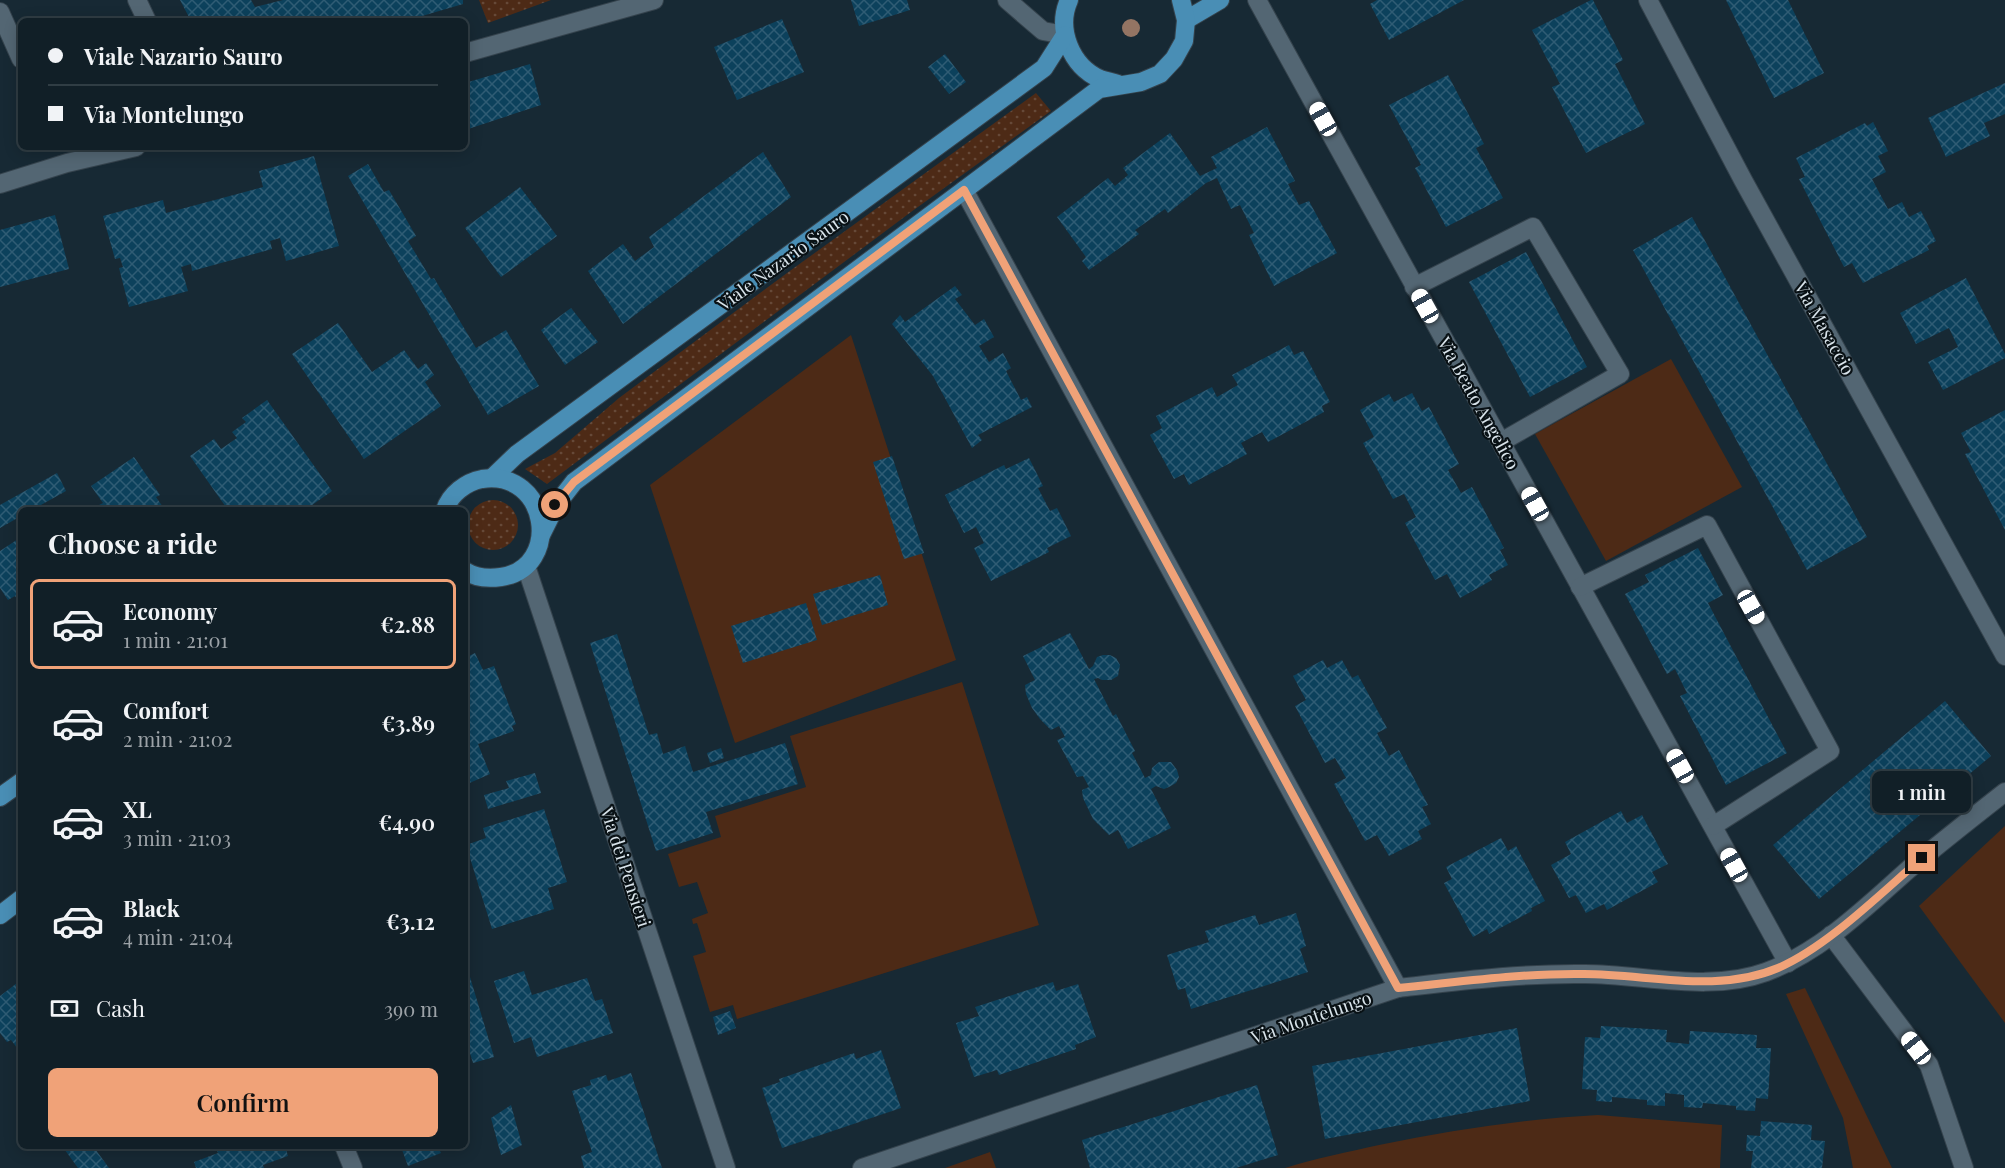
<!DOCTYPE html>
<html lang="en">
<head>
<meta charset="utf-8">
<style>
	:root { --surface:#111f27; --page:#1a272f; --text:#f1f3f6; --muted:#9ca2a7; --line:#303d44; --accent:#f0a278 }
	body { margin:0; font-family:"Playfair Display",serif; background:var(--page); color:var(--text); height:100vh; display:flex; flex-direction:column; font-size:22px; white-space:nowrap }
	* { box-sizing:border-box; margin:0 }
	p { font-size:20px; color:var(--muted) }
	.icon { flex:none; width:33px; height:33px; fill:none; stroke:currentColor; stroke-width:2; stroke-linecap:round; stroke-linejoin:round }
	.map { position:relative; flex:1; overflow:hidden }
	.side { position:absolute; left:18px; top:507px; width:450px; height:642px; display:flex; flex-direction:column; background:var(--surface); border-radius:9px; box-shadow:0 3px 15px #0003,0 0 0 2px var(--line) }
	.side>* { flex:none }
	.banner { position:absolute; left:18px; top:18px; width:450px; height:132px; border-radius:9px; box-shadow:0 3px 15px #0003,0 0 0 2px var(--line); display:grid; align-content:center; height:132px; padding:0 30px; background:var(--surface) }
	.end { position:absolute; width:27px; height:27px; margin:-14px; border:8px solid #f0a278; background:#111; box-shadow:0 0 0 3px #111 }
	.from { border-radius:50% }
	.bubble { position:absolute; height:42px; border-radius:9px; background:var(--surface); box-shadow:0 3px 15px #0003,0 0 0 2px var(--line); font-size:20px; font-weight:600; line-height:42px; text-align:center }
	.car { position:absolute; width:18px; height:36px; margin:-18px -9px; border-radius:8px; box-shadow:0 0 4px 2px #0007; background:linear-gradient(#fff 24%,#345 0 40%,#fff 0 76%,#345 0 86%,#fff 0) }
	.banner b { display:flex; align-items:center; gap:21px; height:57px; font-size:22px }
	.banner b+b { border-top:2px solid var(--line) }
	.banner i { width:15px; height:15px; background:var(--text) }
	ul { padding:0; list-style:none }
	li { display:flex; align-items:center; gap:18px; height:90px; margin:0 12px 9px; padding:0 18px; border:3px solid transparent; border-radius:9px }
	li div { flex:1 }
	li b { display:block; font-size:22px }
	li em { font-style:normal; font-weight:600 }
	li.active { border-color:var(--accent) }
	li>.icon { width:54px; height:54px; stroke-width:1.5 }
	h2 { padding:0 30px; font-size:27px; line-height:72px }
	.pay { display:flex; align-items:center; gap:15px; height:66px; padding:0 30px; font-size:22px }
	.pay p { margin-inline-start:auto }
	.cta { display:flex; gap:12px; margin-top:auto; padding:12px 30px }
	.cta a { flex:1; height:69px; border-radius:9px; background:var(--accent); color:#111; font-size:24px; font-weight:600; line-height:69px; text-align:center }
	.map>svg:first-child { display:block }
	.grass { fill:url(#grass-dots) }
	.green { fill:#4d2a16 }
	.building { fill:url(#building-cross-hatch) }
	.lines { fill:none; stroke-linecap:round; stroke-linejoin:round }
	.minor-casing { stroke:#35434d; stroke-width:20 }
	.major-casing { stroke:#35434d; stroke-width:20 }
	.minor { stroke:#536673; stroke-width:18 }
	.major { stroke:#498eb5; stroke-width:18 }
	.tree { fill:#937463 }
	.route { stroke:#f0a278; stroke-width:8 }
	.labels { text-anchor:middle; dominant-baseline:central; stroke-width:4.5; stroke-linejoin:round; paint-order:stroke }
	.street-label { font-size:18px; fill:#d8e3ea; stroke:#091115 }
</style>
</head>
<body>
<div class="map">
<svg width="2005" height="1168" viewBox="0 0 2005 1168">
	<defs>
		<pattern id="grass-dots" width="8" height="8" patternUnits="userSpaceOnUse" patternTransform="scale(1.5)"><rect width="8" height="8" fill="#4d2a16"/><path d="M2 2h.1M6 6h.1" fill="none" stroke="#664938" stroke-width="1.8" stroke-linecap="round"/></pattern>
		<pattern id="building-cross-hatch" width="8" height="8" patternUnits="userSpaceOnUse" patternTransform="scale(1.5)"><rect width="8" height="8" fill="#0c415c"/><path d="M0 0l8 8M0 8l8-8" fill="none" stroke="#2f5c74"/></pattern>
	</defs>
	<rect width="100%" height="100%" fill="#172934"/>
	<!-- grass -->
	<g class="grass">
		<path d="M479,0h72l-63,23z"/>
		<path d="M1036,93l15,18 -140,101 -364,272 -22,-15 30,-16 64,-55 168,-125z"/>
		<circle cx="493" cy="525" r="25"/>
	</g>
	<!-- green -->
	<g class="green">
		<path d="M851,335l105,325 -221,83 -85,-258z"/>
		<path d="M1671,359l71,128 -136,74 -71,-127z"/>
		<path d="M962,682l77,243 -302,94 -4,-14 -23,7 -17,-56 13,-4 -9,-29 -4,1 -1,-5 16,-6 -11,-31 -18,5 -11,-33 53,-17 -6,-21 91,-29 -16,-51z"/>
		<path d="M2005,826v197l-86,-117z"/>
		<path d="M1805,988l87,180h-39l-10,-50 -57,-124z"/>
		<path d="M1598,1115l124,10 -2,43h-435c31,-10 63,-16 94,-23 73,-15 145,-26 219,-30z"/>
		<path d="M990,1152l6,16h-51z"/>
	</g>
	<!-- building -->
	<g class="building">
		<path d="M180,0h71l4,7 28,-7h180v4l-58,17h-214z"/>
		<path d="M851,0h56l3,10 -51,16z"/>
		<path d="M1377,0h87l-75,40 -19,-36z"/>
		<path d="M1591,0h2l30,60 -8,4 30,60 -59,29 -34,-66 8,-3 -28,-54z"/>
		<path d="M1726,0h62l36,73 -50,25z"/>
		<path d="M782,19l22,53 -67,28 -23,-53z"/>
		<path d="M945,54l21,28 -17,12 -21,-27z"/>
		<path d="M530,64l11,41 -76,25v-47z"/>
		<path d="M1448,75l36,69 -8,4 27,50 -57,29 -31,-59 6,-3 -32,-60z"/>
		<path d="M2005,83v31l-21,9 6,13 -44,21 -18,-39z"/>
		<path d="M1873,122l15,29 -10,5 8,16 -14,7 16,30 14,-7 7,15 12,-6 15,30 -9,5 2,4 -66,33 -11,-20 -8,4 -45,-88 6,-2 -9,-19 69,-35 2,3z"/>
		<path d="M1267,127l28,54 -7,3 11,21 10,-4 28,52 -63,33 -25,-51 5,-2 -14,-28 -9,4 -14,-31 -11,5 -38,30 -3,-4 -30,21 4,4 -50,36 -7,-9 4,-4 -29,-40 51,-39 7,8 13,-11 -5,-7 47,-35 30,43 17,-8 -6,-11z"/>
		<path d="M763,152l28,45 -168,127 -35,-53 35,-27 12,17 19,-14 -5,-10z"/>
		<path d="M314,156l25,90 -53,15 -6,-23 -10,3 2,8 -80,22 -1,-7 -10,3 7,24 -59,16 -10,-39 4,-1 -3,-9 -5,1 -12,-43 60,-16 3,13 97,-26 -4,-16z"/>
		<path d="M368,164l16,28 5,-2 27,46 -8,5 23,38 3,-1 42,70 30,-18 33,56 -51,29 -140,-239z"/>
		<path d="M520,187l37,49 -56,41 -36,-49z"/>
		<path d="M55,215l14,54 -69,18v-57z"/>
		<path d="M1692,217l175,320 -60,33 -174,-320z"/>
		<path d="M1526,252l61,115 -57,30 -61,-115z"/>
		<path d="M1966,278l39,76v4l-62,32 -15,-28 30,-15 -9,-19 -33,16 -16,-31z"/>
		<path d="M955,286l7,9 -7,4 20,26 9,-6 10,18 -15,9 10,16 14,-9 8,15 -5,3 15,29 6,-3 5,10 -54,28 4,5 -10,8 -39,-72 -41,-52 8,-9 5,7z"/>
		<path d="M571,308l27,34 -33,23 -24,-35z"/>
		<path d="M338,323l34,49 32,-22 14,19 8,-6 8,12 -9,7 16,24 -77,53 -72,-105z"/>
		<path d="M1289,345l5,10 9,-4 27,51 -8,4 2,6 -56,30 -6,-10 -21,11 6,11 -58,31 -5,-11 -10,5 -24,-44 12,-7 -6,-12 56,-29 5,10 21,-12 -6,-10z"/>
		<path d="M1412,393l10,18 7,-4 30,57 -11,6 13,23 11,-6 32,61 -4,2 8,15 -19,10 3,5 -32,18 -13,-24 -12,6 -30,-57 11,-6 -12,-23 -11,5 -30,-56 11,-6 -14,-27 29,-16 5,8z"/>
		<path d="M267,400l65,91 -27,19h-77l-38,-54 24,-17 7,10 16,-11 -5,-6 14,-10 -4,-4z"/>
		<path d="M2005,410v120l-40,-76 6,-2 -10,-19z"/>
		<path d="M892,456l32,97 -20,6 -31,-97z"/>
		<path d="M134,457l26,38 -4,2 9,13h-63l-3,-5 4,-2 -12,-17z"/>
		<path d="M1029,458l14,28 -5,2 12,23 7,-3 14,28 -24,12 2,4 -58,29 -17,-33 10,-5 -8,-16 -12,6 -19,-38 59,-30 2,4z"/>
		<path d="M57,473l9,18 -34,19h-11v6l-21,12v-23z"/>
		<path d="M21,537v68l-6,-9 -7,4 -8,-12v-37z"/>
		<path d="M1698,548l25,47 -15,8 79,150 -61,32 -46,-89 7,-3 -12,-24 -8,5 -42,-80 24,-12 -4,-7z"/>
		<path d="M880,575l8,30 -66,20 -9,-31z"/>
		<path d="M806,603l11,37 -74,23 -12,-37z"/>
		<path d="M1070,633l19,36 4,-3 4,-9 6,-2h7l6,3 4,7 -2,11 -7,4h-9l-4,-2 -4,1 19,37 3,-2 19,37 -3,2 13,25 6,-3 1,-7 7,-6h12l6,8 2,7 -3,6 -7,4 -5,2 -8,-3 -5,3 20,39 -43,21 -10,-19 -9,5 -16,-16 -10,-21 -1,-8 7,-3 -6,-11 -6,1 -20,-37 8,-3 -6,-11 -8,4 -11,-11 -8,-11 -6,-14 -1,-9 10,-5 -12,-24z"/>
		<path d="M617,634l32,101 8,-2 6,21 22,-8 8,26 92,-29 13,41 -92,28 7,21 -57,18 -66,-208z"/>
		<path d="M475,653l8,17 11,-4 22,58 -4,2 2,5 -36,13 12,30 -25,11v-127z"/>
		<path d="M1323,660l4,8 15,-8 10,18 6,-3 29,53 -10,5 12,23 10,-6 29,55 -6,2 9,17 -13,7 4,8 -33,17 -12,-21 -12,6 -31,-57 12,-6 -11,-20 -10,5 -30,-57 11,-6 -13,-24z"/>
		<path d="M1945,701l46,55 -172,143 -46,-54z"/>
		<path d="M721,748l3,10 -14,5 -3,-10z"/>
		<path d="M535,773l6,20 -53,16 -4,-14 25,-7 -3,-7z"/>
		<path d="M544,809l23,73 -19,6 6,21 -62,20 -26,-84 20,-7 -3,-10z"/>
		<path d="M1621,811l6,12 15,-8 26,49 -16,8 6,10 -51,28 -3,-6 -18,9 -10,-18 -7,3 -18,-33 20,-11 -6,-12z"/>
		<path d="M1501,838l7,13 8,-5 29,55 -14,7 1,3 -43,23 -2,-5 -14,8 -29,-54 8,-4 -6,-12z"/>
		<path d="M1296,913l10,33 -6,3 8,23 -117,37 -6,-21 -7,2 -11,-35 42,-13 -4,-11 50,-16 4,10z"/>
		<path d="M467,967l27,90 -21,6 -8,-26v-69z"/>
		<path d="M524,971l8,24 55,-17 8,23 7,-2 11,34 -76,24 -6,-20 -17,6 -20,-62z"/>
		<path d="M21,980v73l-10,-13 -4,2 -7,-9v-37z"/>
		<path d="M1053,982l3,9 22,-7 18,53 -21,8 1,4 -77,26 -2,-5 -23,7 -18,-54 23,-7 -4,-9z"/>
		<path d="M730,1011l6,17 -18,7 -5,-18z"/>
		<path d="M1601,1026l66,4 -1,12 23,2 1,-13 67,4 -1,13h15l-3,51 -12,-1 -1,13 -19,-1v-4l-33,-3 -1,5 -18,-1v-12l-19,-2v13l-18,-1v-5l-35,-3v5l-16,-1 1,-11 -15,-1 3,-52 15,1z"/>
		<path d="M1517,1028l13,73 -205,38 -13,-73z"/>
		<path d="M881,1050l20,58 -119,40 -20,-60 18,-6 -1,-3 75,-26 2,6z"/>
		<path d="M631,1073l31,95h-78l-3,-12 11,-4 -20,-61 19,-6 -1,-5 16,-5 2,6z"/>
		<path d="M1257,1085l21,70 -42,13h-146l-8,-28z"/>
		<path d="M511,1105l11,40 -21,10 -10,-37z"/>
		<path d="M1761,1121l51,4 -1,15 14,1 -3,27h-71l2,-17h-7l1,-16 13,1z"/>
		<path d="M62,1146h31l16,22h-31z"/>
		<path d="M215,1146h70l3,10 -25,9 1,3h-68l-2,-6 24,-9z"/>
		<path d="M393,1146h61l-14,5 1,2 -33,13 -7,-19 -7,2z"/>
	</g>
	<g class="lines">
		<defs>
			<g id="minor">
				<path d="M137,0l10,21"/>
				<path d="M1007,0l36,31 22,4"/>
				<path d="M1257,0l531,963"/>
				<path d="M1648,0l95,180 262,476"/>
				<path d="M0,12l21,47"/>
				<path d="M465,53l189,-53"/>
				<path d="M0,184l67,-21 69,-16"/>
				<path d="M964,190l434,798"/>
				<path d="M1414,287l119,-60 87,147 -119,68"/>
				<path d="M526,566l200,602"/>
				<path d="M1580,587l127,-62 123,226 -117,75"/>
				<path d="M1831,935l98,130 35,103"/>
				<path d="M344,1146l9,22"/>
				<path d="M862,1168l536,-180c62,-7 125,-15 187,-14 58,0 124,19 181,-2 55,-20 100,-65 143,-103 31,-26 64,-52 96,-77"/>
			</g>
			<g id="major">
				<path d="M1069,0c-13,29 2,66 31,79 6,2 12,3 18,5"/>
				<path d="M1186,20l34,-20"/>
				<path d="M492,478l25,-24 527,-386 21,-33"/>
				<path d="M445,510c5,-16 21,-28 37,-31 67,-10 81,89 19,98 -13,2 -25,1 -36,-6"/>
				<path d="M541,535l15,-30 18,-23 525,-393 42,-7 19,-8 14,-15 10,-18 2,-21 -5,-20"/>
				<path d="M0,797l21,-15"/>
				<path d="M0,915l21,-16"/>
			</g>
		</defs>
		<!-- minor casing -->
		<use href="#minor" class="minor-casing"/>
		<!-- major casing -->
		<use href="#major" class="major-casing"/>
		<!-- minor -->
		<use href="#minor" class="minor"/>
		<!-- major -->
		<use href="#major" class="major"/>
	</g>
	<!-- trees -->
	<circle class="tree" cx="1131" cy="28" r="9"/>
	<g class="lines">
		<!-- route -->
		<path class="route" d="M555,505l19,-23 390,-292 434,798c62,-6 124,-15 186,-14 64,0 133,20 194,-6 49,-21 103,-75 144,-110"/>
	</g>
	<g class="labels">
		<!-- street labels -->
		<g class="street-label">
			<text transform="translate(783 260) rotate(-36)">Viale Nazario Sauro</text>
			<text transform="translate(1825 328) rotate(61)">Via Masaccio</text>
			<text transform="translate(1479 403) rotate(61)">Via Beato Angelico</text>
			<text transform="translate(626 867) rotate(72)">Via dei Pensieri</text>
			<text transform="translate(1311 1017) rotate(-19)">Via Montelungo</text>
		</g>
	</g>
</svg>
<i class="end from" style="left:555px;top:505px"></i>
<i class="end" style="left:1922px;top:858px"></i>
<div class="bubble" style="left:1872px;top:771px;width:99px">1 min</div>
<i class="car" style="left:1323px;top:119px;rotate:331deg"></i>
<i class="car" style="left:1425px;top:306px;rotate:331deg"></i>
<i class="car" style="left:1535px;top:504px;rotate:331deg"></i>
<i class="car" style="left:1751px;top:607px;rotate:151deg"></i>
<i class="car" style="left:1680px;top:766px;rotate:331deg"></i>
<i class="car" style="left:1734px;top:865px;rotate:331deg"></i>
<i class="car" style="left:1916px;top:1048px;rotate:322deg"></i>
<div class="banner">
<b><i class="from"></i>Viale Nazario Sauro</b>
<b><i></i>Via Montelungo</b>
</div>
<section class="side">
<h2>Choose a ride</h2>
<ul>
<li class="active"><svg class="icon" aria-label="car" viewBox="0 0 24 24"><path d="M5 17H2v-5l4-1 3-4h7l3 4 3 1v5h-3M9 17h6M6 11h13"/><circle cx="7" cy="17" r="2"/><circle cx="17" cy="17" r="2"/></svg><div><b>Economy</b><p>1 min · 21:01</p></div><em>€2.88</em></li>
<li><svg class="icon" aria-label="car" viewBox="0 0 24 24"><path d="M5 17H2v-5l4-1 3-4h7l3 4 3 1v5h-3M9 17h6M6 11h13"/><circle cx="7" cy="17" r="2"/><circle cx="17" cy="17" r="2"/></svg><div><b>Comfort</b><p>2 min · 21:02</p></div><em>€3.89</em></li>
<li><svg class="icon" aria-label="car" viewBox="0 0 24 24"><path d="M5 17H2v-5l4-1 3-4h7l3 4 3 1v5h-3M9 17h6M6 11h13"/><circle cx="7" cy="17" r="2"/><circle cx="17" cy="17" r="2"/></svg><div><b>XL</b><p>3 min · 21:03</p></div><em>€4.90</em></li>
<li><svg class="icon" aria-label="car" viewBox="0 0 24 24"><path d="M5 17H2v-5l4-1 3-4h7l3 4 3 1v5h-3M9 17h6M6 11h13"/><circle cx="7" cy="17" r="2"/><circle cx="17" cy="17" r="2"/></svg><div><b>Black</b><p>4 min · 21:04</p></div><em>€3.12</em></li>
</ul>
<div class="pay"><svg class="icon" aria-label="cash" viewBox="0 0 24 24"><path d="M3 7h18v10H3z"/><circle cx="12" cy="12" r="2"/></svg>Cash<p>390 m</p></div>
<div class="cta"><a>Confirm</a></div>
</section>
</div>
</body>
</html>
